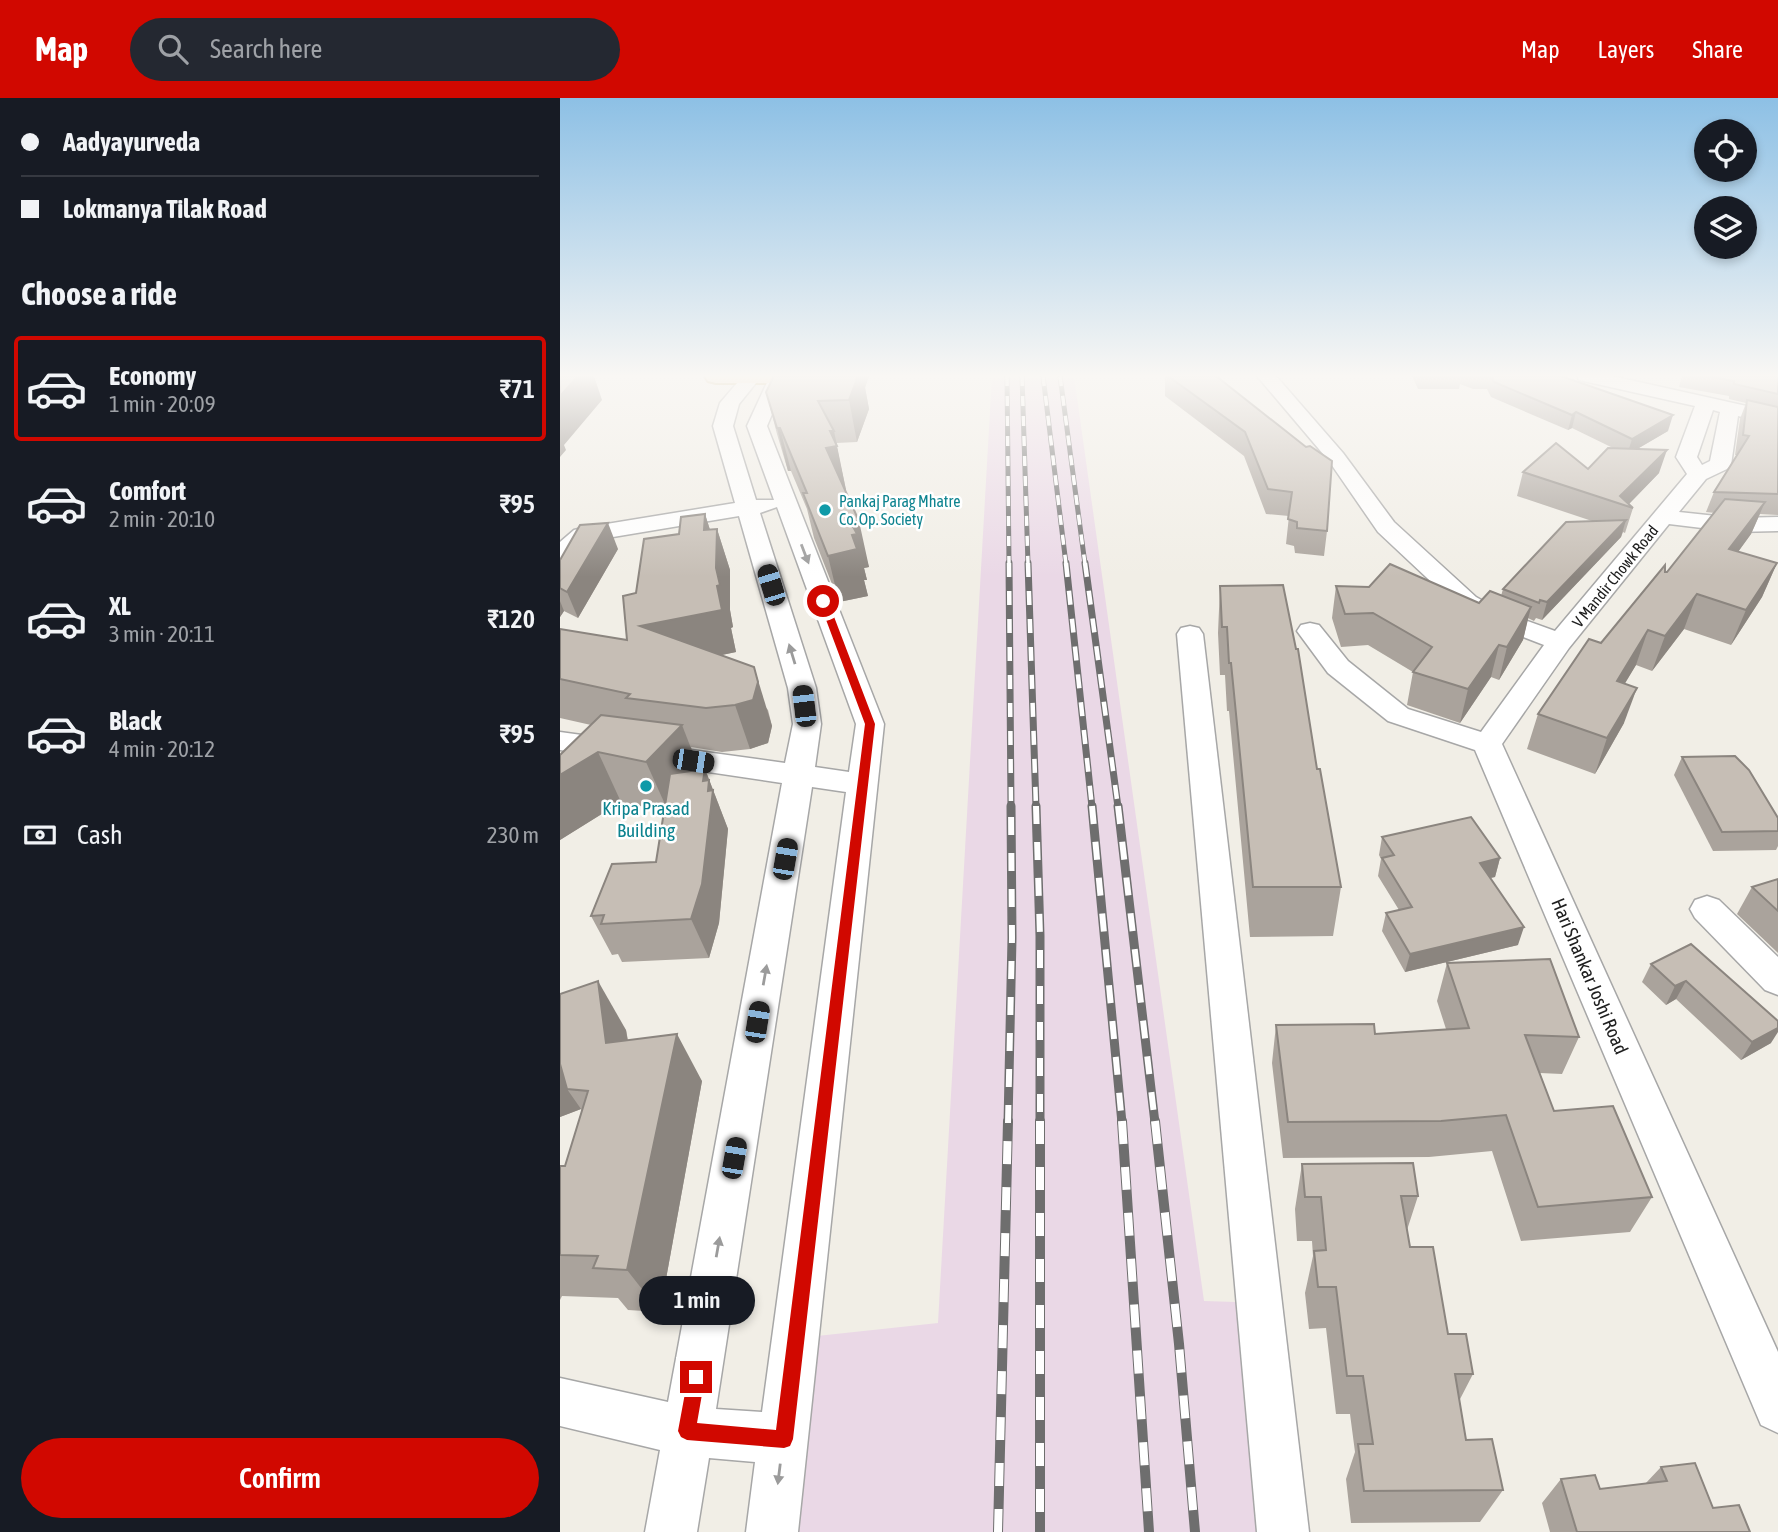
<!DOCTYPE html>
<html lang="en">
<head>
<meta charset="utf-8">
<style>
	:root { --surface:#171b24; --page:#242831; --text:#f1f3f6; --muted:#9ea1a6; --line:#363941; --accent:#d10800 }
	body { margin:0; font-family:"Asap Condensed",sans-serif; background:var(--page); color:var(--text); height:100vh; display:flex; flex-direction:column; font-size:26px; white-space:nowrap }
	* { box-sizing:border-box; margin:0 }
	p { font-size:23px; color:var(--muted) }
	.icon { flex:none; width:38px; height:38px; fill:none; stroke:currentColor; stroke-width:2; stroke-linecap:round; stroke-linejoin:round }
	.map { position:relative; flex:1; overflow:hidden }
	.side { display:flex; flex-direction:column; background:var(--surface); width:560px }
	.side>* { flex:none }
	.guide { display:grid; align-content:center; height:154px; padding:0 21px; background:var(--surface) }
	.controls { position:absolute; left:1134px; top:21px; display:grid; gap:14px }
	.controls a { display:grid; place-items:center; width:63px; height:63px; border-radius:50%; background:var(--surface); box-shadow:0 4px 10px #0003; font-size:35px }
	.end { position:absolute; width:32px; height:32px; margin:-16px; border:9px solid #d10800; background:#fff; box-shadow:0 0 0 4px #fff }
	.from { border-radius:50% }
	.bubble { position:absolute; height:49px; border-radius:24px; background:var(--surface); box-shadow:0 4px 10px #0003; font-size:23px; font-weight:600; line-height:49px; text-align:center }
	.car { position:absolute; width:21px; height:42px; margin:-21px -10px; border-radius:9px; box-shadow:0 0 5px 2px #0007; background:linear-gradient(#222 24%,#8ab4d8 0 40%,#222 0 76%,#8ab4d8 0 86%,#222 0) }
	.guide b { display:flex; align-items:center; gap:24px; height:66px; font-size:26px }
	.guide b+b { border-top:2px solid var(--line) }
	.guide i { width:18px; height:18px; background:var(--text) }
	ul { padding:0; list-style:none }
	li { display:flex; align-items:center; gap:21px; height:105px; margin:0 14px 10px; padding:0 7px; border:4px solid transparent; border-radius:7px }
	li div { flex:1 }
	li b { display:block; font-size:26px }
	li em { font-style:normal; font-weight:600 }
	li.on { border-color:var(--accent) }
	li>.icon { width:63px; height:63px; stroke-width:1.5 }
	h2 { padding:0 21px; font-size:32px; line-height:84px }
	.pay { display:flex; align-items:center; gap:18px; height:77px; padding:0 21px; font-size:26px }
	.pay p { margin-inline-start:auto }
	.cta { display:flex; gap:14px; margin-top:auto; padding:14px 21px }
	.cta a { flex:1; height:80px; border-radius:42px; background:var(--accent); color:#fff; font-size:28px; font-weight:600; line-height:80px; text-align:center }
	header { display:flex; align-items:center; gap:42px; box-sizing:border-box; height:98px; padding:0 35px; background:var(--accent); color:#fff }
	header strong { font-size:33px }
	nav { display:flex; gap:38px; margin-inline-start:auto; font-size:24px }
	.search { width:490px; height:63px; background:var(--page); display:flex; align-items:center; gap:18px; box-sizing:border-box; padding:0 24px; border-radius:38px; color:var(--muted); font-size:26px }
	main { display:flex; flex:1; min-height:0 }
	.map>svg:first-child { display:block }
	.industrial { fill:#ead8e6 }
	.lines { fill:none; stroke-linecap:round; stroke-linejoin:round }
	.minor-casing { stroke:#a7a7a7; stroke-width:3 }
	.major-casing { stroke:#9d6f00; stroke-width:4 }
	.minor { fill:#fff; fill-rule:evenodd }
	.major { fill:#ffd99e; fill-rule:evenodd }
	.rail-far3-casing { stroke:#6e6e6e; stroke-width:5 }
	.rail-far2-casing { stroke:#6e6e6e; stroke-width:7 }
	.rail-far1-casing { stroke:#6e6e6e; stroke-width:9 }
	.rail-casing { stroke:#6e6e6e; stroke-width:10 }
	.rail-far3 { stroke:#fff; stroke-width:3.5; stroke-dasharray:10; stroke-linecap:butt }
	.rail-far2 { stroke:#fff; stroke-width:4.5; stroke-dasharray:14; stroke-linecap:butt }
	.rail-far1 { stroke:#fff; stroke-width:6; stroke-dasharray:18; stroke-linecap:butt }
	.rail { stroke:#fff; stroke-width:8; stroke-dasharray:23; stroke-linecap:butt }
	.wall { fill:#aaa39c }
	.shaded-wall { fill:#8b857f }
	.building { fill:#c6beb5; stroke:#8b857f; stroke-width:2 }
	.oneway { fill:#9b9b9b }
	.route { fill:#d10800 }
	.culture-dot { fill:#0f9aa8; stroke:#fff; stroke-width:2.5 }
	.labels { text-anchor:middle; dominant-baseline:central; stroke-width:5; stroke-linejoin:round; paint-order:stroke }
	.far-culture-label { font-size:16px; fill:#0d838f; stroke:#fff; text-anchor:start }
	.far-street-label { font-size:16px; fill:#202020; stroke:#fff }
	.culture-label { font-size:19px; fill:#0d838f; stroke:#fff }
	.street-label { font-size:19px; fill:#202020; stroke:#fff }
</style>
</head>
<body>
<header>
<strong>Map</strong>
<div class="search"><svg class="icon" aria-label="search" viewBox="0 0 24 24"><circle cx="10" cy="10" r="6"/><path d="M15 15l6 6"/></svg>Search here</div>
<nav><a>Map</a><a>Layers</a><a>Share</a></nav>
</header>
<main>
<section class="side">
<div class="guide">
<b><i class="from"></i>Aadyayurveda</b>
<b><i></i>Lokmanya Tilak Road</b>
</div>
<h2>Choose a ride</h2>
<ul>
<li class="on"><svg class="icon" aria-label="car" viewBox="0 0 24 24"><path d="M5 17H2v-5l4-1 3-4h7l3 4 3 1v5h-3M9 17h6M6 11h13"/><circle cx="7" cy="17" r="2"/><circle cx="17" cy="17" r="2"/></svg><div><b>Economy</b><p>1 min · 20:09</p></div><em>₹71</em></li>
<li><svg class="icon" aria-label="car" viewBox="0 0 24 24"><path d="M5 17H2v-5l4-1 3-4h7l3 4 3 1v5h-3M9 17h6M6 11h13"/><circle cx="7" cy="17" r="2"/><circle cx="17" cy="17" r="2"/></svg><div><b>Comfort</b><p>2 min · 20:10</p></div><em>₹95</em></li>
<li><svg class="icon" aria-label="car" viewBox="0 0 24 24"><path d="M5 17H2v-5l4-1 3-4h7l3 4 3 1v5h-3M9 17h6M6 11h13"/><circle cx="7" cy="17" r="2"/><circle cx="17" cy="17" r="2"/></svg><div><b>XL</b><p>3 min · 20:11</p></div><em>₹120</em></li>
<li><svg class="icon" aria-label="car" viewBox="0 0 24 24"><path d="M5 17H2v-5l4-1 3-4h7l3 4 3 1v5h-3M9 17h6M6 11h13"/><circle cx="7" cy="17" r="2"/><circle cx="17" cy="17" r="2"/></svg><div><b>Black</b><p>4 min · 20:12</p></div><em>₹95</em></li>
</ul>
<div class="pay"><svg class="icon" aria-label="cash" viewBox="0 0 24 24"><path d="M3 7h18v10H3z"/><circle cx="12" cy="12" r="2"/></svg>Cash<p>230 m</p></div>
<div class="cta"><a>Confirm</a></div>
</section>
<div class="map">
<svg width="1218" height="1434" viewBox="0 0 1218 1434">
	<rect width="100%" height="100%" fill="#f1eee6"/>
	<!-- industrial -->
	<path class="industrial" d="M432,278h82l130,925 32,1 27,230h-467l21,-196 121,-13z"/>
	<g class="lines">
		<defs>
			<g id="minor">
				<path d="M183,278l17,2 -21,26 -6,22 23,74h18l-27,-74 23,-50h18l-21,50 117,298 -86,808h-52l9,-70 -46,-4 -12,74h-52l15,-82 -100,-24v-48l108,24 114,-619 -222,-33v-18l225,31 8,-39 -5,-36 -49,-172 -150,25 -21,18 -8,2v-19l14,-12 8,-2 153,-25 -22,-77 7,-23zM217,409l79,217 -7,48 -34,-5 6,-43 -5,-36 -56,-175zM252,689l34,5 -84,620 -46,-3z"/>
				<path d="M697,278h19l67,77 51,69 82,75 29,16 50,18 132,-157 -11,-17 19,-51 -116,-26 -2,-4h35l166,37v12l-40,-9 -7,49 -4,4 -21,10 -27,33 56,6 43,-1v14l-43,1 -66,-8 -100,124 -67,96 276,608v81l-17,-8 -286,-675 -87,-29 -60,-48 -31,-42 4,-6 9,-2 9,2 29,36 60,48 73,23 63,-87 -57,-22 -29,-16 -80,-75 -49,-71zM1153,312l7,2 -10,49 -8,4 -5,-8z"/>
				<path d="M630,528l9,2 4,6 106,898h-52l-80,-898 4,-6z"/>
				<path d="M1147,798l12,4 59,57v38l-13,-5 -70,-72 -5,-9 5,-9z"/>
			</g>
			<path id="major" d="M145,278h82l-3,5 -8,2h-60l-8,-2z"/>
		</defs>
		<!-- minor casing -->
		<use href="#minor" class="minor-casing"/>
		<!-- major casing -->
		<use href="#major" class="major-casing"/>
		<!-- minor -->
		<use href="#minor" class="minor"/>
		<!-- major -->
		<use href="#major" class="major"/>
		<defs>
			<g id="rail-far3">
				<path d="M447,278l2,188"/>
				<path d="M462,278l6,188"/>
				<path d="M483,278l23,188"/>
				<path d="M500,278l25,188"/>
			</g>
			<g id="rail-far2">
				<path d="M449,465l2,244"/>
				<path d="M468,465l8,244"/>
				<path d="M506,465l26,244"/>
				<path d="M525,465l33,244"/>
			</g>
			<g id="rail-far1">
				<path d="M476,708l4,130v187"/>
				<path d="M532,708l30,317"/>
				<path d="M558,708l37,317"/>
				<path d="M448,1025l4,-185 -1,-132"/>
			</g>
			<g id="rail">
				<path d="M480,1023v411"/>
				<path d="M562,1023l27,411"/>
				<path d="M595,1023l24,223 16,188"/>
				<path d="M438,1434l10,-411"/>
			</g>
		</defs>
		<!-- rail-far3 casing -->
		<use href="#rail-far3" class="rail-far3-casing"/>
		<!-- rail-far2 casing -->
		<use href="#rail-far2" class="rail-far2-casing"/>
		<!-- rail-far1 casing -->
		<use href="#rail-far1" class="rail-far1-casing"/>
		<!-- rail casing -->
		<use href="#rail" class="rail-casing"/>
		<!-- rail-far3 -->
		<use href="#rail-far3" class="rail-far3"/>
		<!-- rail-far2 -->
		<use href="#rail-far2" class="rail-far2"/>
		<!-- rail-far1 -->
		<use href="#rail-far1" class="rail-far1"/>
		<!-- rail -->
		<use href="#rail" class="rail"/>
	</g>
	<!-- wall -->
	<g class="wall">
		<path d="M214,278h95l-4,12 4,21 -12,33 -21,1 10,47h-1l24,77 -5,1 3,12h-3l4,16 -29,6 -25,-64 -7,-29 -16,-38h-3l-11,-37 -11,-42z"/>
		<path d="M605,278h51l111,155 -3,25 -29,-3 -1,-7 -8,-2 3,-28 -23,-2 -22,-58 -79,-60z"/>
		<path d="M852,278h149l107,55 -31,18 22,24 -30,31 4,4 -8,25 -2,-1 -2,5 -79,83 -6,-2 -2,3 -6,-3 -5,22 -24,40 -8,-3 -31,46 -53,-18 6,-33 -45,-27 -27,2 -9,-29 4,-32 143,17 22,-7 2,-7 89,-68 -75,-25 6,-24 65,-3 25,-21 -41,-20 -4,2 -77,-33 -4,-8h-14l-13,-5 -1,5h-41z"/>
		<path d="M1122,278h96v139l-18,-1 -9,20 -13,18 39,11 -15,34 -31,48 -47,-16 -32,42 -16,-6 -12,19v39l-29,51 -68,-25 11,-35 127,-142h2l48,-59 -9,-1 8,-20 23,-37h-2l5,-36 6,-16 -17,-4v-3l-50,-9z"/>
		<path d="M145,416l5,16 7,-1 13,41v40l3,17 -2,1 5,24 -15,3 47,55 4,16 -4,17 -18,6 -28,3 -31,-5 9,23 5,-1 23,60 -9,94 -10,35 -87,4 -4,-8 -6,1 -21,-39 65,-54 8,-51 -43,-9 -61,38v-85l31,-30 -31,-7v-89l67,11 9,-47 43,-59z"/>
		<path d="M58,451l-40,69 -14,-7 -4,6v-57z"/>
		<path d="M660,488l97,183 24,118 -8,49 -83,1 -21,-226h-2l-2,-36h-5l-2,-42z"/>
		<path d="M1122,659l96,61v28l-2,4 -63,1 -39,-76z"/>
		<path d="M822,739l118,21 -5,19 -5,1 28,67 -113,27 -23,-41 4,-18 13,-3 -21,-34 3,-17 -2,-4z"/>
		<path d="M1218,781v74l-41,-39 15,-27z"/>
		<path d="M1131,846l80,99 -30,17 -65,-61 -10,6 -24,-23 9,-18z"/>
		<path d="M887,865l132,74 -17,37 -22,-1 14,38 98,86 -22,35 -109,9 -29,-90 -63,6 -146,1 -11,-95 4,-38 99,9 71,-5 -9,-28z"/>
		<path d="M0,896l66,36 2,10 74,41 -42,231 -32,-2 -10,-12 -56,-2 -2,4v-134h5l17,-55 -1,-2 -21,8z"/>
		<path d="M742,1066l116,32 -11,34 3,17 38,87 25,40 -14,27 7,39 37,50 -23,32 -129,1 -5,-44 9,-27 -5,-38h-14l-10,-86 -17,1 -4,-36 8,-37 -1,-15h-15l-2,-32z"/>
		<path d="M1101,1369l52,41 37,24h-200l-8,-29 19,-24 39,10 45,-5z"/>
	</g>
	<!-- shaded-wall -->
	<g class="shaded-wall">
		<path d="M8,278h26l8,24 -38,45 2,5 -6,7v-61z"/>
		<path d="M290,278h19l-4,11 4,22 -12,33 -8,-42z"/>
		<path d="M1016,314l-4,16 -4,2 4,-15z"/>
		<path d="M1113,317l-5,16 -41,24 5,-16z"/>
		<path d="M217,330h3l11,43h-3z"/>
		<path d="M270,333h4l12,59 -10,2 -10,-44z"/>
		<path d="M1107,352l-8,23 -32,33 -7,-10z"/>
		<path d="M1205,404l-14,32 -35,48 13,-33z"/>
		<path d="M145,416l11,35 1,-20 13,41v40l3,17 -2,1 5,24 -79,17 -17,-43z"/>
		<path d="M1066,422l-5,17 -79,83 5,-18z"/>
		<path d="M299,423l10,46 -5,1 3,12h-3l4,16 -29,6 -11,-46 24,-21 -1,-12z"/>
		<path d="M48,425l10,26 -40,69 -11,-26z"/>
		<path d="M1217,465l-15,34 -31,48 15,-35z"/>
		<path d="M1137,496l-13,35 -32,42 13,-35z"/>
		<path d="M0,503l4,10 -4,6z"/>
		<path d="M971,509l-8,33 -24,40 8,-33z"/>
		<path d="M1088,532l-12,35 -31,52 12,-36z"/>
		<path d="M939,547l-8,32 -31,46 8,-34z"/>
		<path d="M194,569l18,59 -4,17 -18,6 -15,-44z"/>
		<path d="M1077,590l-13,35 -29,51 12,-36z"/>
		<path d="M122,627l19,49 -33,37 -22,-49z"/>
		<path d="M38,654l23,50 -61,38v-65z"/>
		<path d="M145,671l23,60 -9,94 -10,35 -18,-39z"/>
		<path d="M940,760l-5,19 -20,4 5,-18z"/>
		<path d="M964,829l-6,18 -113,27 5,-18z"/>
		<path d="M38,883l28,49 9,61 -29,-48z"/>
		<path d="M1126,883l-10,18 -10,6 9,-19z"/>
		<path d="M1218,930v4l-7,11 -30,17 11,-18z"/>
		<path d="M117,936l25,47 -42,231 -33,-42z"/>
		<path d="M0,963l7,28 14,20 -21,8z"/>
	</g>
	<!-- building -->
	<g class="building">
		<path d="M0,278h18l-18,20z"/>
		<path d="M214,278h84l-9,24 -31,1 16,30h-4l7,15 -11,2 33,73 -8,2 6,11 -5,1 5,14 -29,7 -25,-63h4l-27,-65h-3l-11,-36z"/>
		<path d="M608,278h48l90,71 4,-1 22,15 -5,70 -30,-3v-6l-9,-3 4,-27 -24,-3 -23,-57z"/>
		<path d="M931,278h70l112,39 -41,24 -56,-27 -4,3 -78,-33z"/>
		<path d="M1148,278h70v18l-44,-10v-3z"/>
		<path d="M1187,302l31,7v87l-64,-2 35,-56 -6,-1z"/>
		<path d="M996,345l32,26 20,-21 59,2 -47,46 13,12 -110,-36z"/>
		<path d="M1165,401l40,3 -36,47 48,14 -31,47 -49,-16 -32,42 -17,-6 -31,51 20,7 -30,50 -69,-24 51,-75 12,4 64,-78v7h2z"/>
		<path d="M145,416l-1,16 13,-1 -1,39 4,17 -3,1 5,24 -82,16 114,41 4,15 -5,18 -18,5 -29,3 -80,-10 4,-4 -70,-15v-50l67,11 -4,-44 13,-3 8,-54 35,-5 2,-17z"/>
		<path d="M1066,422l-79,82 -7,-2 -1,3 -36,-14 63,-67z"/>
		<path d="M48,425l-41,69 -7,-4v-28l20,-35z"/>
		<path d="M830,466l89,39 11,-12 41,16 -24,40 -8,-2 -31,44 -55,-17 19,-25 -59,-34 -28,1 -9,-28 33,1z"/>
		<path d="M723,487l13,64h2l19,120h3l21,118h-88l-22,-224h-2l-2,-36h-5l-2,-41z"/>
		<path d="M41,617l81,10 -36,37 -48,-10 -38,23v-20z"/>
		<path d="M1175,658l14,14 29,48v13l-56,1 -40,-75z"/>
		<path d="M145,671l-2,12 6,-1 -1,11 5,-1 -11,94 -11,35 -90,5 3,-9 -13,1 21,-52 44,-2 14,-88z"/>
		<path d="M911,719l29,41 -20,5 44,64 -114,27 -24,-41 26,-6 -30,-49 12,-3 -12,-18z"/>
		<path d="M1218,781v32l-26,-24z"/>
		<path d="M1131,846l87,77v7l-26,14 -66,-61 -11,5 -24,-22z"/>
		<path d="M990,861l29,78 -54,-2 29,76 59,-5 39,91 -114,10 -32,-92 -65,6 -153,1 -12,-97 98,-1 1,10 94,-6 -22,-65z"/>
		<path d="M38,883l8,62 71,-9 -50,236 -34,-2 5,-12 -38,-1v-89h5l23,-75 -21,-2 -7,-25v-70z"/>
		<path d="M853,1065l5,33h-17l9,51h23l15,87h18l7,40h-18l11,66 26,-1 11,51 -139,1 -6,-47h15l-10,-68h-16l-11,-89h-18l-4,-36 12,-1 -5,-53h-16l-3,-33z"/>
		<path d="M1135,1365l18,45 26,-3 11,27h-173l-16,-53 34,-4 5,14 67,-8 -6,-14z"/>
	</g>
	<!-- one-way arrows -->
	<defs><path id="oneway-solid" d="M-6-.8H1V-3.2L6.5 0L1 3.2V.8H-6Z" transform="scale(1.75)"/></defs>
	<g class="oneway">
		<use href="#oneway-solid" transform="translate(245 456) rotate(69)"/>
		<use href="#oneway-solid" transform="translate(232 556) rotate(-107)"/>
		<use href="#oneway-solid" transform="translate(205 877) rotate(-80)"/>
		<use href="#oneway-solid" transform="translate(158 1149) rotate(-80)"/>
		<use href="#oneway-solid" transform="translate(219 1376) rotate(97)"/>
	</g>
	<!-- sky -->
	<linearGradient id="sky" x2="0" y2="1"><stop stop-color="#8dc0e5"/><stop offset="0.58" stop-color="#f9f7f4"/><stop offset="1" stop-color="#f9f7f4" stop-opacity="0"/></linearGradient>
	<rect width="1218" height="479" fill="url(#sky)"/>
	<!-- route -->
	<path class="route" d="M263,500l5,3 47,123 -82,715 -3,7 -6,2 -97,-8 -6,-3 -3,-6 10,-54 2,-6 6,-3 6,3 3,6 -8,46 79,7 89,-706 -46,-123z"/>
	<!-- markers -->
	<g class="culture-dot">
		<circle cx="265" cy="412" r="7"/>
		<circle cx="86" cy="688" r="7"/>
	</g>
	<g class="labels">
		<!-- far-culture labels -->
		<g class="far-culture-label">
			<text x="279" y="403">Pankaj Parag Mhatre<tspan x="279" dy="18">Co. Op. Society</tspan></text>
		</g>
		<!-- far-street labels -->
		<g class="far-street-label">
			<text transform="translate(1055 478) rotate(-51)">V Mandir Chowk Road</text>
		</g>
		<!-- culture labels -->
		<g class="culture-label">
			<text x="86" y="710">Kripa Prasad<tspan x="86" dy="22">Building</tspan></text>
		</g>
		<!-- street labels -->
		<g class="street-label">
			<text transform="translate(1030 878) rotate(67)">Hari Shankar Joshi Road</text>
		</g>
	</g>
</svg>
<div class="controls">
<a><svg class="icon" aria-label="locate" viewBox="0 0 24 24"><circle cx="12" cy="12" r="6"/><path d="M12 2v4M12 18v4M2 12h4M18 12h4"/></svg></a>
<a><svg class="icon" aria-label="layers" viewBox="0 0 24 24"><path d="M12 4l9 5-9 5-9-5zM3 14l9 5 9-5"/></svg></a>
</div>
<i class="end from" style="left:263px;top:503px"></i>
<i class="end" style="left:136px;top:1279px"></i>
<div class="bubble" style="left:79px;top:1178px;width:116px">1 min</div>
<i class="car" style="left:211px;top:487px;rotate:343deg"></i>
<i class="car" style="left:244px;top:608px;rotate:353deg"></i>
<i class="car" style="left:133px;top:663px;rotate:99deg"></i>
<i class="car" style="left:225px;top:761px;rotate:10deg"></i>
<i class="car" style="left:197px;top:924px;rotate:9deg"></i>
<i class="car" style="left:174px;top:1060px;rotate:10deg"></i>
</div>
</main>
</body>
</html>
